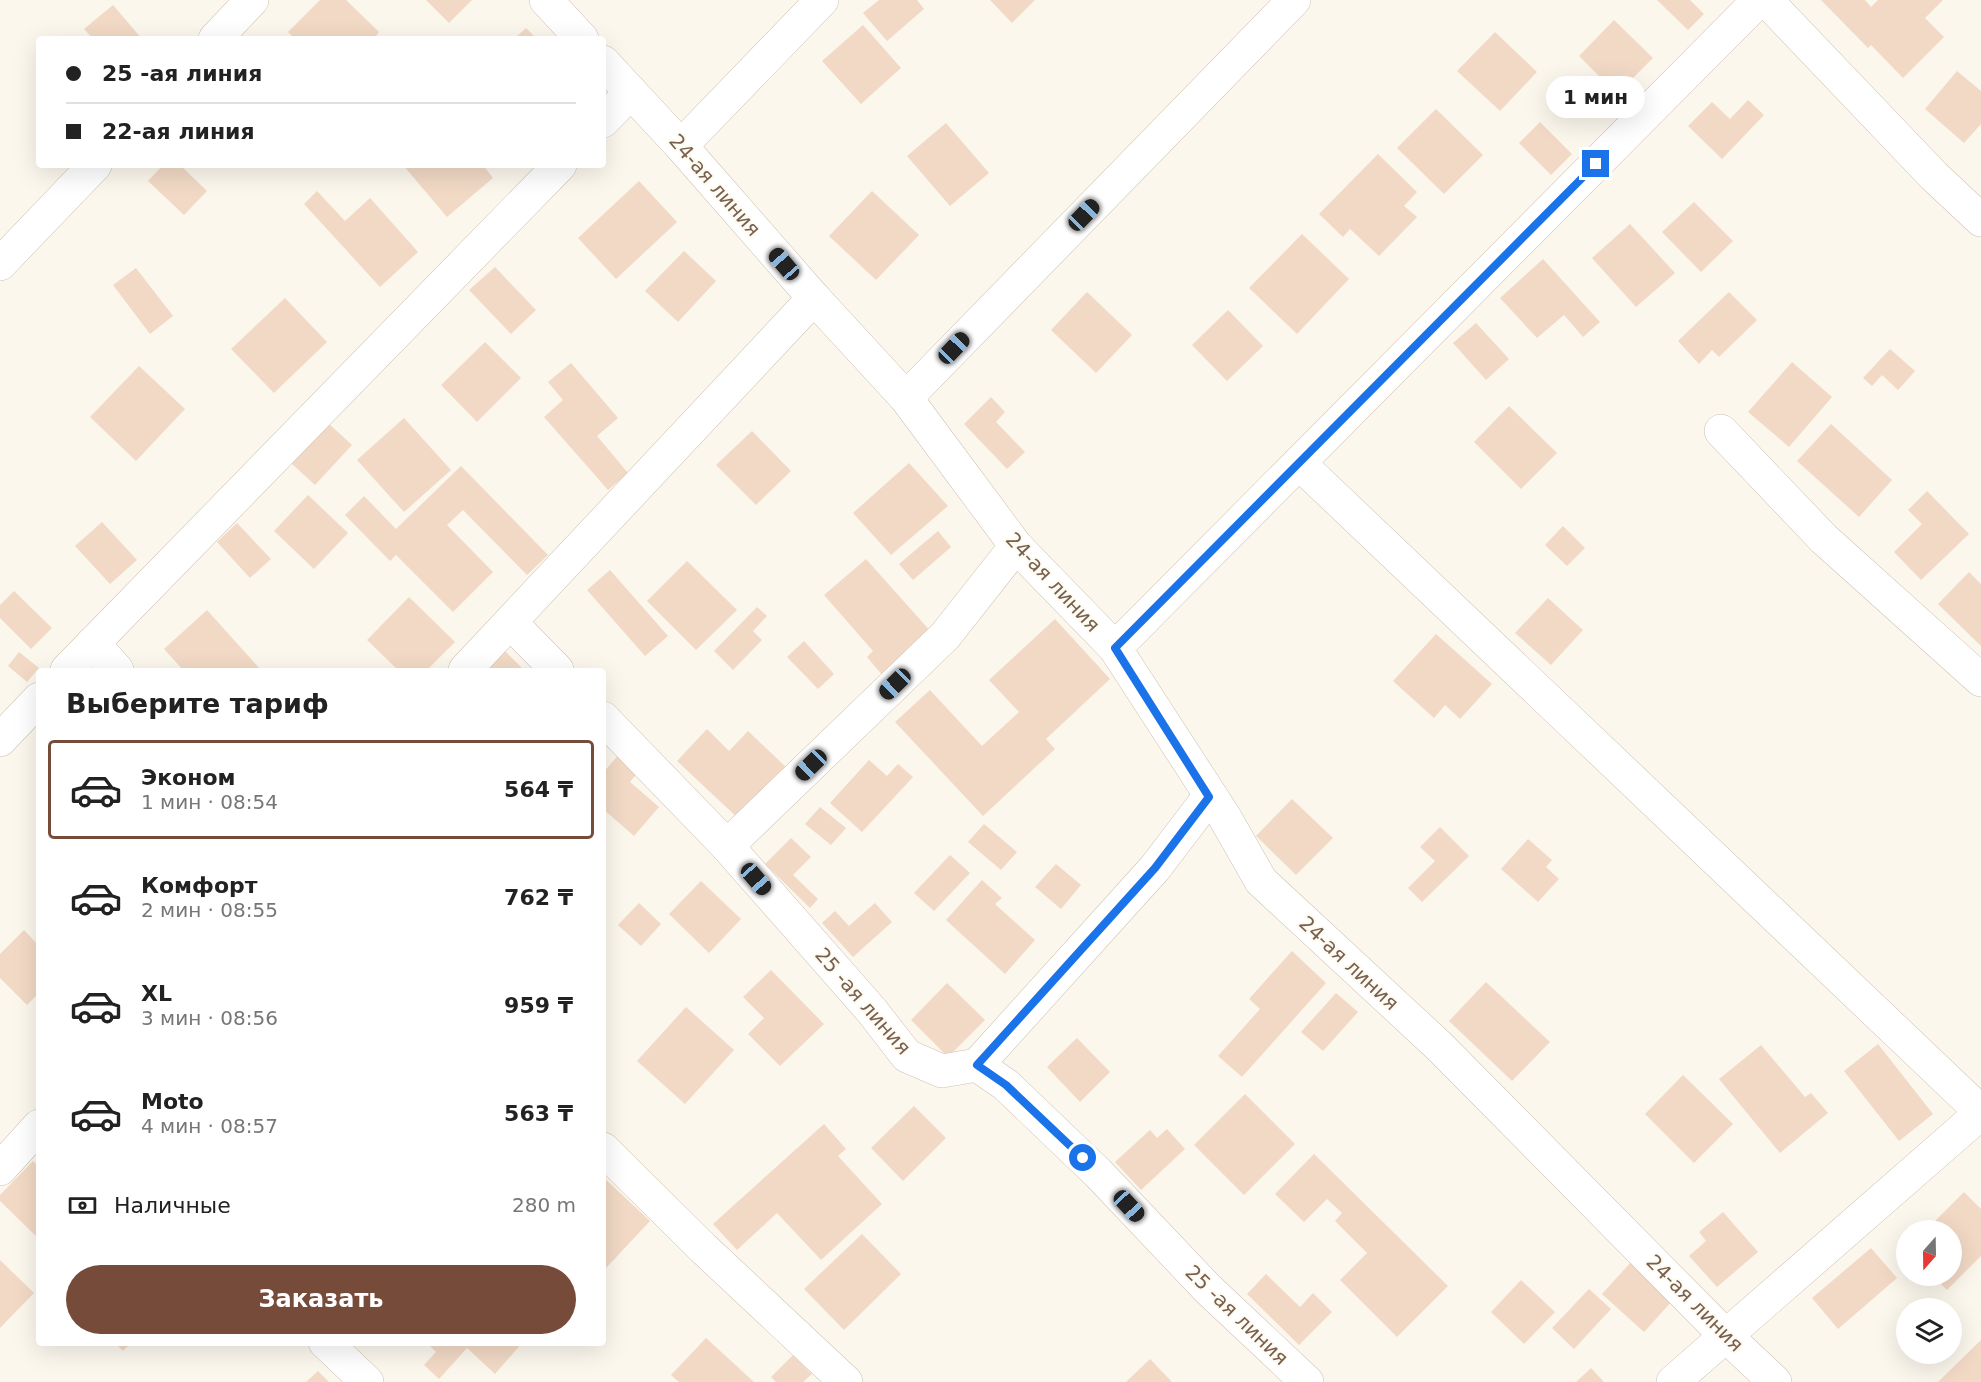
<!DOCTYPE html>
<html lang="ru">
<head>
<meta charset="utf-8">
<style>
	:root { --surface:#fff; --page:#f6f6f6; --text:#222; --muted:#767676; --line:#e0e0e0; --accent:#774b3a }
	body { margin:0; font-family:"DejaVu Sans",sans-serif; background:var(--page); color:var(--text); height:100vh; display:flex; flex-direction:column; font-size:22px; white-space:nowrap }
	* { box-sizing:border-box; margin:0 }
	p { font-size:20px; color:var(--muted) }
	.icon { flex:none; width:33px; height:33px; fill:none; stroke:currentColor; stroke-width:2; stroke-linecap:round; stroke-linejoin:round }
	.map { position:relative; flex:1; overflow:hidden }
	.side { position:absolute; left:36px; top:668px; width:570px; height:678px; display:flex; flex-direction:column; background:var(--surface); border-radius:6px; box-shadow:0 6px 24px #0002 }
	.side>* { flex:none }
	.hud { position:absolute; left:36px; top:36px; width:570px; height:132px; border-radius:6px; box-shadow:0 6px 24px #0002; display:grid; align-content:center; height:132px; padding:0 30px; background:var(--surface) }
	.needle { width:39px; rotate:200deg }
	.fabs { position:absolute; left:1896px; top:1220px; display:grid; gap:12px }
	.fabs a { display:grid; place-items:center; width:66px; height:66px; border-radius:50%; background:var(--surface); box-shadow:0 6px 24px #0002; font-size:30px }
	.end { position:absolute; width:27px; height:27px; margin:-14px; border:8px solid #1a73e8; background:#fff; box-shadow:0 0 0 3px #fff }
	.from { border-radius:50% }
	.bubble { position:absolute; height:42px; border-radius:21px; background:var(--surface); box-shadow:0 6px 24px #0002; font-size:20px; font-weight:700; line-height:42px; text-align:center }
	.car { position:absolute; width:18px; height:36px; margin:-18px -9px; border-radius:8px; box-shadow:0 0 4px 2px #0007; background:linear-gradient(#222 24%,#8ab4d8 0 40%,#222 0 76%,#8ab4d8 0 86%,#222 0) }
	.hud b { display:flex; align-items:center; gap:21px; height:57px; font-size:22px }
	.hud b+b { border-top:2px solid var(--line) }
	.hud i { width:15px; height:15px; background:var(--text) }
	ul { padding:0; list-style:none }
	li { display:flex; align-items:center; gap:18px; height:99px; margin:0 12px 9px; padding:0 18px; border:3px solid transparent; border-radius:6px }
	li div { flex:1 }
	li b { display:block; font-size:22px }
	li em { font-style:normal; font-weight:700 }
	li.selected { border-color:var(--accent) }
	li>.icon { width:54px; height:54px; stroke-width:1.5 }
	h2 { padding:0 30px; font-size:27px; line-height:72px }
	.pay { display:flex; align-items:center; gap:15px; height:66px; padding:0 30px; font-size:22px }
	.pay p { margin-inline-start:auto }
	.button { display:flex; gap:12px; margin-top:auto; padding:12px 30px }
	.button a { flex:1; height:69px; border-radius:36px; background:var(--accent); color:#fff; font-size:24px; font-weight:700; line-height:69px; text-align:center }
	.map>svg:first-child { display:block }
	.building { fill:#f1d9c5 }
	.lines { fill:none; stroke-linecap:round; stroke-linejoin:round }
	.minor-casing { stroke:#cfc0b1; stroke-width:34 }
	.minor { stroke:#fff; stroke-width:33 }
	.route { stroke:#1a73e8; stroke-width:8 }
	.labels { text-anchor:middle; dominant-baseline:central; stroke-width:4.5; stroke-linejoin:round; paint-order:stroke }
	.street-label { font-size:20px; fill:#78604f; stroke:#fefbf3 }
</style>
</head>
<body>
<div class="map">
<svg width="1981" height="1382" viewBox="0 0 1981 1382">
	<rect width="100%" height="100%" fill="#fcf7ed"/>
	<!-- building -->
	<g class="building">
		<path d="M320,0h26l33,32 -5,7h-79l-7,-7z"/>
		<path d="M426,0h46l-23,23z"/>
		<path d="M879,0h38l7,9 -37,32 -24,-28z"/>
		<path d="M990,0h45l-23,23z"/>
		<path d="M1657,0h33l14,14 -16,16z"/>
		<path d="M1821,0h44l6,7 7,-7h65l-18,18 19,19 -41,41 -32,-33 -3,3z"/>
		<path d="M113,5l29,34h-49l-9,-10z"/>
		<path d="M1614,20l39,38 -36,36 -38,-38z"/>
		<path d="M863,25l38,43 -40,36 -39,-43z"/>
		<path d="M526,28l11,11h-23z"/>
		<path d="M1495,32l42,40 -37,39 -43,-40z"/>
		<path d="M1957,71l24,20v33l-17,19 -39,-34z"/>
		<path d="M1748,100l16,15 -42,44 -34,-33 24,-24 18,17z"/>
		<path d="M1436,109l47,46 -39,39 -47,-46z"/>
		<path d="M1540,122l32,32 -21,21 -32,-32z"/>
		<path d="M946,123l43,50 -39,33 -43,-50z"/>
		<path d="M1378,154l39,38 -13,14 13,11 -38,39 -29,-27 -7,8 -24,-23z"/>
		<path d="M163,165h17l27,26 -23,24 -36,-34z"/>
		<path d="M403,165h80l10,13 -46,39z"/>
		<path d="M639,181l38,41 -61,57 -38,-41z"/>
		<path d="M317,191l28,30 25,-23 48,54 -38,35 -76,-83z"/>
		<path d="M872,191l47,44 -43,45 -47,-44z"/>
		<path d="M1694,202l39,39 -32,31 -39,-40z"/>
		<path d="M1630,224l45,49 -39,34 -44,-49z"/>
		<path d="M1302,234l47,45 -52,55 -48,-46z"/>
		<path d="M684,251l32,30 -38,41 -33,-31z"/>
		<path d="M1543,259l57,63 -17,15 -19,-22 -27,23 -37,-40z"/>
		<path d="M495,267l41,43 -25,24 -42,-44z"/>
		<path d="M136,268l37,48 -23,18 -37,-49z"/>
		<path d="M1087,292l45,43 -36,38 -45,-43z"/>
		<path d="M1729,292l28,28 -38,37 -7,-7 -13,14 -21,-23z"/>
		<path d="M285,298l42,44 -53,51 -43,-44z"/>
		<path d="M1228,310l35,36 -36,35 -35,-36z"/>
		<path d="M1476,323l33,36 -23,21 -33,-37z"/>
		<path d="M485,342l36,36 -44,44 -36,-37z"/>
		<path d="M1890,349l25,22 -17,19 -16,-15 -10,11 -9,-8z"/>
		<path d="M1792,362l40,35 -43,50 -41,-35z"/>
		<path d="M571,363l47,55 -21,18 31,37 -20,17 -64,-73 19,-17 -15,-18z"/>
		<path d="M139,366l46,43 -49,52 -46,-44z"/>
		<path d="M991,397l14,15 -9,10 29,30 -18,17 -43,-45z"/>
		<path d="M1509,406l48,47 -36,36 -47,-47z"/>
		<path d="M404,418l47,52 -47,42 -47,-52z"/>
		<path d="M328,423l24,22 -37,40 -24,-22z"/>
		<path d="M1831,424l61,56 -33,37 -62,-56z"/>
		<path d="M752,431l39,40 -35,34 -40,-40z"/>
		<path d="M909,463l39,43 -57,49 -38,-42z"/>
		<path d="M461,466l87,89 -21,20 -64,-65 -16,15 46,47 -40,40 -57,-57 -6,6 -45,-46 19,-19 32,33z"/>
		<path d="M1927,491l42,43 -48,46 -27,-28 28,-28 -14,-14z"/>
		<path d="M308,495l40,38 -34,36 -40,-38z"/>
		<path d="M102,522l35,38 -27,24 -35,-38z"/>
		<path d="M237,523l34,36 -21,19 -33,-36z"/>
		<path d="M1563,526l22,22 -18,18 -22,-21z"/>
		<path d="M938,531l13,16 -38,33 -14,-16z"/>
		<path d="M866,559l66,74 -49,43 -16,-19 6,-6 -49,-56z"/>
		<path d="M687,561l50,49 -41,40 -49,-49z"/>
		<path d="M610,570l58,66 -23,20 -58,-66z"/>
		<path d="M1969,572l12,12v62l-43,-42z"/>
		<path d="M14,591l38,37 -21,21 -31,-31v-13z"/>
		<path d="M409,597l46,45 -28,28h-29l-31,-30z"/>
		<path d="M1548,598l35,32 -32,35 -36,-32z"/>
		<path d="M757,607l10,9 -14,15 9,9 -29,30 -19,-19z"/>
		<path d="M207,610l53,59 -2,1h-75l-19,-21z"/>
		<path d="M1055,619l55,60 -64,60 9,10 -72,67 -88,-94 35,-32 52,56 37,-34 -30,-32z"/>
		<path d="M1436,634l56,50 -32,35 -15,-14 -11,13 -41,-37z"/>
		<path d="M804,641l30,33 -16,15 -31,-32z"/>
		<path d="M504,650l20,20h-40z"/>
		<path d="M19,652l20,16 -12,14 -19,-16z"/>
		<path d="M707,729l22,22 19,-20 39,37 -45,54 -65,-61z"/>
		<path d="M619,754l20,17 -9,11 29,25 -25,29 -31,-27v-36z"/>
		<path d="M869,760l18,16 11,-12 15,13 -51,55 -32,-29z"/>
		<path d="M1292,799l41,39 -37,37 -40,-39z"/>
		<path d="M820,807l26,21 -15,17 -26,-21z"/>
		<path d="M984,824l33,28 -16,18 -33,-28z"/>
		<path d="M1440,827l29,29 -47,46 -14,-14 27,-27 -15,-14z"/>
		<path d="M791,838l20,19 -18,18 25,24 -8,9 -45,-44z"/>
		<path d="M1528,839l24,21 -6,7 13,12 -21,23 -37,-33z"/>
		<path d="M950,855l20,18 -36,38 -20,-18z"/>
		<path d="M1056,864l25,21 -20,24 -26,-22z"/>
		<path d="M982,880l20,18 -7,6 40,36 -30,34 -59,-54z"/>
		<path d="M701,881l40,38 -32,34 -40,-39z"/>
		<path d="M639,903l22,21 -20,22 -23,-21z"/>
		<path d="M875,903l17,19 -39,35 -31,-34 13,-12 14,15z"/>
		<path d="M24,930l15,16v47l-12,12 -27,-27v-24z"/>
		<path d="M1292,951l34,32 -84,94 -24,-21 42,-47 -11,-10z"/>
		<path d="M771,970l53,54 -44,42 -32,-32 16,-16 -21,-21z"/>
		<path d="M1486,982l64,60 -38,39 -63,-60z"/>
		<path d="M947,983l38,37 -37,37 -37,-37z"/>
		<path d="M1336,993l22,19 -35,39 -22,-19z"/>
		<path d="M686,1007l48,43 -49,54 -48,-43z"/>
		<path d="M1077,1038l33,34 -30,30 -33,-35z"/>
		<path d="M1878,1044l55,70 -34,27 -55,-70z"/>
		<path d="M1761,1045l44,52 6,-4 17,20 -48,40 -61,-74z"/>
		<path d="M1683,1075l50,49 -39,39 -49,-49z"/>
		<path d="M1245,1094l50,50 -51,51 -50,-50z"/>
		<path d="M914,1106l32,32 -43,43 -32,-33z"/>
		<path d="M824,1124l22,25 -8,7 44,48 -61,56 -44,-47 -40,37 -24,-26z"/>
		<path d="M1167,1129l18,20 -44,41 -26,-28 35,-32 7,8z"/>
		<path d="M1314,1154l134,132 -51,51 -57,-57 27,-27 -32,-32 7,-8 -15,-14 -23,23 -29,-28z"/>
		<path d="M33,1161l6,6v72l-39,-38v-6z"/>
		<path d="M603,1177l47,44 -44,47 -3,-3z"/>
		<path d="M1964,1192l17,17v47l-34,34 -15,-15h20v-45h-26z"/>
		<path d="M1723,1212l35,40 -41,35 -28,-31 17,-15 -7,-9z"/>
		<path d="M862,1234l39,40 -57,56 -40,-41z"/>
		<path d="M1871,1248l26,30 -59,51 -26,-31z"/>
		<path d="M0,1260l34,33 -34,35z"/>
		<path d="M1631,1262l42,38 -29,32 -42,-38z"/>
		<path d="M1266,1274l34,33 13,-14 19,19 -33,33 -52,-51z"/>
		<path d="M1521,1280l34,32 -31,32 -33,-32z"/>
		<path d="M1589,1289l22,20 -37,40 -22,-21z"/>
		<path d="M706,1338l48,44h-75l-8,-7z"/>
		<path d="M1981,1340v42h-43z"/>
		<path d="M114,1342h18l-9,9z"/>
		<path d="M426,1342h97l-28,32 -28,-26 -28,31 -15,-14 12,-13z"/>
		<path d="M793,1355l19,19 -9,8h-27l-5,-5z"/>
		<path d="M1150,1359l22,23h-46z"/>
		<path d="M1591,1368l13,14h-28z"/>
		<path d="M318,1371l11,11h-23z"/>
	</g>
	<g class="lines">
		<defs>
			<g id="minor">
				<path d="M546,0l36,39"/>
				<path d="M1766,0l168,176 47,44"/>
				<path d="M215,39l37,-39"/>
				<path d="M603,62l78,84 133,152 92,100 110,148 99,102 109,168 37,65 178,165 286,289 50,47"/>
				<path d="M603,121l28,-29"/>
				<path d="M681,146l141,-146"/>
				<path d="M0,264l95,-99"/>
				<path d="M906,398l388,-398"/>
				<path d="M1721,431l103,108 157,141"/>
				<path d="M1299,463l682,649"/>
				<path d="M511,623l46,47"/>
				<path d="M93,643l24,27"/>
				<path d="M1115,648l644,-648"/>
				<path d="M67,670l493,-505"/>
				<path d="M465,670l349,-372"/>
				<path d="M603,718l124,128 145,165 35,45 35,15 35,-6 29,20 92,88 110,116 99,93"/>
				<path d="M0,740l39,-41"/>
				<path d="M727,846l218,-210 71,-90"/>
				<path d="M977,1065l178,-197 54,-71"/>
				<path d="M603,1149l100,99 143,134"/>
				<path d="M0,1169l39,-43"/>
				<path d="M325,1342l42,40"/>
				<path d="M1673,1382l308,-269"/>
			</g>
		</defs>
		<!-- minor casing -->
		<use href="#minor" class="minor-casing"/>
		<!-- minor -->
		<use href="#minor" class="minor"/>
	</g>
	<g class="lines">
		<!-- route -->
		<path class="route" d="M1083,1158l-77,-73 -29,-20 178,-197 54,-71 -94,-149 481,-484"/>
	</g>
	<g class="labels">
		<!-- street labels -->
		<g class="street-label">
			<text transform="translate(715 185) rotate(49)">24-ая линия</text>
			<text transform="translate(1053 582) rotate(47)">24-ая линия</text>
			<text transform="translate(1349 963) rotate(43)">24-ая линия</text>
			<text transform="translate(863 1001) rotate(49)">25 -ая линия</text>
			<text transform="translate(1695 1303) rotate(45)">24-ая линия</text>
			<text transform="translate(1237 1315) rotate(44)">25 -ая линия</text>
		</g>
	</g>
</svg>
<div class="fabs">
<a><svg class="needle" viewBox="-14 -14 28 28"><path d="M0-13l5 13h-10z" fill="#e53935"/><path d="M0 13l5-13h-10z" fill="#767676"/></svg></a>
<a><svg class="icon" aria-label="layers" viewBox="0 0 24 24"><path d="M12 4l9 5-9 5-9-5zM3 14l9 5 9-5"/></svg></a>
</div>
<i class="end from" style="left:1083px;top:1158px"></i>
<i class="end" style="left:1596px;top:164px"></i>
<div class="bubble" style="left:1546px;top:76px;width:99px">1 мин</div>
<i class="car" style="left:1084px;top:215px;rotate:44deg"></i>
<i class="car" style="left:784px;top:264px;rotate:319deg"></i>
<i class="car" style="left:954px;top:348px;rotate:44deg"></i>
<i class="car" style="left:895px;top:684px;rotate:226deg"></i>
<i class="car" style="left:811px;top:765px;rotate:226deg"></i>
<i class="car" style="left:756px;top:879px;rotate:139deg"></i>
<i class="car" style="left:1129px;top:1206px;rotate:137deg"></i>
<div class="hud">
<b><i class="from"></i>25 -ая линия</b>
<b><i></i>22-ая линия</b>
</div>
<section class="side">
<h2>Выберите тариф</h2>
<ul>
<li class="selected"><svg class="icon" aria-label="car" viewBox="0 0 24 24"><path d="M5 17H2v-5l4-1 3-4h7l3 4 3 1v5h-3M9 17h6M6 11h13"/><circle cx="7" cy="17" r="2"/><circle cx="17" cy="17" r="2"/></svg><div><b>Эконом</b><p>1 мин · 08:54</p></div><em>564 ₸</em></li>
<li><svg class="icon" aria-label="car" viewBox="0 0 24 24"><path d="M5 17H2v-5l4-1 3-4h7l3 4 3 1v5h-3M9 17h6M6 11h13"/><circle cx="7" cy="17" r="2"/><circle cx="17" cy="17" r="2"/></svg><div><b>Комфорт</b><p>2 мин · 08:55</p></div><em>762 ₸</em></li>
<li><svg class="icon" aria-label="car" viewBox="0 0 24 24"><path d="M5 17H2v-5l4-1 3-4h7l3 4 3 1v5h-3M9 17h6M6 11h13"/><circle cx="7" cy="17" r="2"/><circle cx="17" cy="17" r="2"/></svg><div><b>XL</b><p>3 мин · 08:56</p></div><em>959 ₸</em></li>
<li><svg class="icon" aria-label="car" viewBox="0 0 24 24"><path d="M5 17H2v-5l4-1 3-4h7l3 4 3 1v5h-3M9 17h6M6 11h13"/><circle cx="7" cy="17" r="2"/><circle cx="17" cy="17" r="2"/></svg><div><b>Moto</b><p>4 мин · 08:57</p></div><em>563 ₸</em></li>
</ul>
<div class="pay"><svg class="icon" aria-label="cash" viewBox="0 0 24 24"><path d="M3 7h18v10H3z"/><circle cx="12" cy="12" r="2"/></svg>Наличные<p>280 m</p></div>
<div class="button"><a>Заказать</a></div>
</section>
</div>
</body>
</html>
